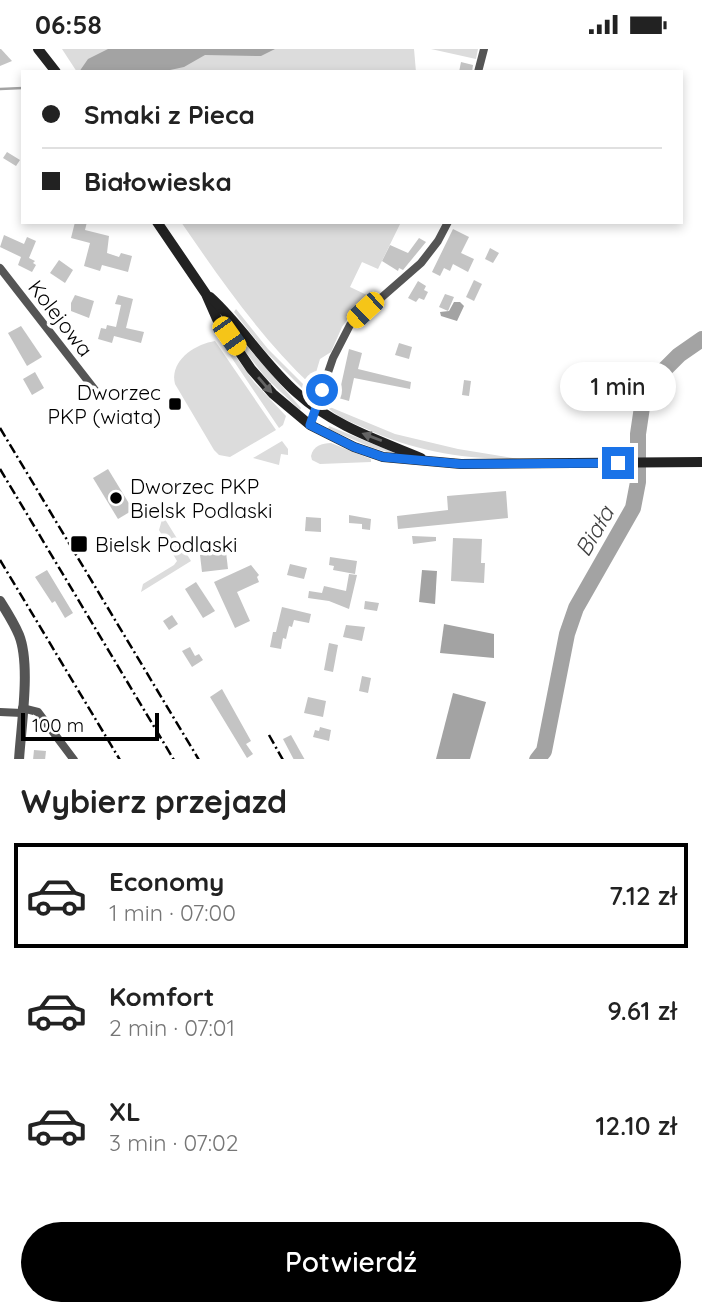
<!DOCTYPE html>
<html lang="pl">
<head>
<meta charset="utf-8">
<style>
	:root { --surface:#fff; --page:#f2f2f2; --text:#222; --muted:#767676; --line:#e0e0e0; --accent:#000 }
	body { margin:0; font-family:Quicksand,sans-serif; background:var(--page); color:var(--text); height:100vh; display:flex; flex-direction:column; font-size:26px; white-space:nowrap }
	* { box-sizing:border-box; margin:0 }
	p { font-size:23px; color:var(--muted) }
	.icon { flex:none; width:38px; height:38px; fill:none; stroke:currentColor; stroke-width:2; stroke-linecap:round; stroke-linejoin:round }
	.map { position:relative; height:710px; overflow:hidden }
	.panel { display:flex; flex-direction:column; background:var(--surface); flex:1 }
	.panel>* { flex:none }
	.guide { position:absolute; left:21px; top:21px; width:662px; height:154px; border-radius:0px; box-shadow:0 4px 10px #0003; display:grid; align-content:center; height:154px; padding:0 21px; background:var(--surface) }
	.scale { position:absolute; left:21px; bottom:18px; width:138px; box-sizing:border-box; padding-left:7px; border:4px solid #000; border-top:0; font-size:19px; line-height:24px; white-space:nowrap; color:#000; -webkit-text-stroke:5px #fff; paint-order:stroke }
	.end { position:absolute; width:32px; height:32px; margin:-16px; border:9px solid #1a73e8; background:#fff; box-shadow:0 0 0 4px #fff }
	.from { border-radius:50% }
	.bubble { position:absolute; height:49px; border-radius:24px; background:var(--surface); box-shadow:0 4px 10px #0003; font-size:23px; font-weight:600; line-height:49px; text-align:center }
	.car { position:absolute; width:21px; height:42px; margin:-21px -10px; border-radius:9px; box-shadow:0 0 5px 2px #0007; background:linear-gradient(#f5c518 24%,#345 0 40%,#f5c518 0 76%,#345 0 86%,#f5c518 0) }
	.guide b { display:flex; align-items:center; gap:24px; height:66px; font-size:26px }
	.guide b+b { border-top:2px solid var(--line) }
	.guide i { width:18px; height:18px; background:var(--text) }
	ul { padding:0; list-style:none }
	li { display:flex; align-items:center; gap:21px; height:105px; margin:0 14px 10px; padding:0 7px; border:4px solid transparent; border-radius:0px }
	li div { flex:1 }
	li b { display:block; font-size:26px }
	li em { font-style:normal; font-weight:600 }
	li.active { border-color:var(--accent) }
	li>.icon { width:63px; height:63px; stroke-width:1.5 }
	h2 { padding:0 21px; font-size:32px; line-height:84px }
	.action { display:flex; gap:14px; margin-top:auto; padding:14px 21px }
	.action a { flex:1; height:80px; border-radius:42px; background:var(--accent); color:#fff; font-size:28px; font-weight:600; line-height:80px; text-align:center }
	.status { display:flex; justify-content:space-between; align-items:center; height:49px; padding:0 35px; background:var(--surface); direction:ltr }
	.status svg { height:19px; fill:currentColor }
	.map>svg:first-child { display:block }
	.green { fill:#dcdcdc }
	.water { fill:#a3a3a3 }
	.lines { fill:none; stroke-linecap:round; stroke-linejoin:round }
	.stream { stroke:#a3a3a3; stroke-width:2.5 }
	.river { stroke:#a3a3a3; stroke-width:16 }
	.building { fill:#c4c4c4 }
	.minor { stroke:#555; stroke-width:8 }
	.tertiary { stroke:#555; stroke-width:10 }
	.secondary { stroke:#222; stroke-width:10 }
	.rail { stroke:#000; stroke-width:2.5; stroke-dasharray:10 3.5 2 3.5; stroke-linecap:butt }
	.oneway { fill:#646464 }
	.route { stroke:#1a73e8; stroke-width:9 }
	.poi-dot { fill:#000; stroke:#fff; stroke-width:2.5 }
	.labels { text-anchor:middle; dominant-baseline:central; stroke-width:7; stroke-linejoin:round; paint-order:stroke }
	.street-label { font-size:21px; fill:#000; stroke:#fff }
	.poi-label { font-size:21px; fill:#000; stroke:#fff; text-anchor:start }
	.water-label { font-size:23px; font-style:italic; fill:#444; stroke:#fff }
</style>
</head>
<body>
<div class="status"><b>06:58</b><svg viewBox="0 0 49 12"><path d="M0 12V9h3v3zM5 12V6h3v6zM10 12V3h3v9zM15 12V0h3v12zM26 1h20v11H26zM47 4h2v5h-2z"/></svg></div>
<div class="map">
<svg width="702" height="711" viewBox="0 0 702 711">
	<rect width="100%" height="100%" fill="#fff"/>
	<!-- green -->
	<g class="green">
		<path d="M62,0h352l2,23h-339z"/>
		<path d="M431,0h47l-2,10z"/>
		<path d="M181,173h220l-23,47 -16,-7 -12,25 21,10 -14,9 -15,21 -11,25 -11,7 -8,27c-52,-49 -91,-106 -131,-164z"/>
		<path d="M236,260l32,40 38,38 -2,3 -39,-39 -31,-39z"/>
		<path d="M215,292l61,89 -46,27 -11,-2 -5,-5 -39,-66c-6,-23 20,-40 40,-43z"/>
		<path d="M237,292l7,2 57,65 -1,2 -34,-32z"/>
		<path d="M221,293l5,1 28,39 32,34 -3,9 -4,3z"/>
		<path d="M325,356l70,29 63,15 61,10c-58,0 -103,-7 -157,-32 -12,-5 -28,-12 -37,-22z"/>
		<path d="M329,377l76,31 -32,-9 -45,-19z"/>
		<path d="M282,392l6,8v6l-7,-1 -2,11 -26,-7z"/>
		<path d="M331,394l40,16v3l-51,2 -8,-4 -1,-4c2,-10 11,-13 20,-13z"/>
		<path d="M163,467l28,45 -50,31 2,-8 31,-19 3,-4 -18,-31z"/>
	</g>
	<!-- water -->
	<g class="water">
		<path d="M108,0h167l-14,7 -56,-1 -21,12 -23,5h-82l9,-13z"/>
		<path d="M454,253h6l4,4 -7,15 -16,-5 -1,-4 9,-1z"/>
		<path d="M422,521l15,1 -2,33 -16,-2z"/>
		<path d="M444,575l50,10v24l-54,-5z"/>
		<path d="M453,644l33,9 -16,57h-34z"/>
	</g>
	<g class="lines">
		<!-- stream -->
		<path class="stream" d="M0,40l23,-1"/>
		<!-- river -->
		<path class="river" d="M537,711l7,-9 23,-117 9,-26 57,-100 5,-26v-48l4,-27 21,-36 16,-16 23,-16"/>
	</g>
	<!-- building -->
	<g class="building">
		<path d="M0,0h1l11,12 -12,5z"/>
		<path d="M461,13l12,3 -1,7h-13z"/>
		<path d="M7,103l13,8 -4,6 -13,-8z"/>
		<path d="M75,173h12l-2,8 24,6 -2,17 12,4 2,-4 11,3 -4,16 -26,-7 -2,6 -16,-5 6,-23 -19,-5z"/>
		<path d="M453,180l16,8 -8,16 13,6 -6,13 -15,-8 -3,7 -6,-3 -4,8 -8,-4z"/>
		<path d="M4,186l20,9 3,-7 9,4 -7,17 6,3 -2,2 3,2 -4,7 -14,-7 3,-8 -21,-10z"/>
		<path d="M419,189l7,4 -23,28 -4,-2 -1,3 -16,-10 8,-16 18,8z"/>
		<path d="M490,199l9,5 -6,10 -8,-4z"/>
		<path d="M59,211l14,10 -8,13 -15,-10z"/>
		<path d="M474,231l8,4 -8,17 -8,-4z"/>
		<path d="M418,232l8,5 -2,4 4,2 -4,8 -5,-2 -3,4 -8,-4z"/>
		<path d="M445,245l9,3 -6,14 -9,-4z"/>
		<path d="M75,246l19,6 -5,17 -18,-7v-8z"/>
		<path d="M118,246l15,4 -7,29 18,4 -3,11 -27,-7 -2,7 -14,-4 3,-11 5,1 1,-4 9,2 5,-22 -6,-1z"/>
		<path d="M21,277l21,31 -15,9 -19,-33z"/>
		<path d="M399,294l13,4 -3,12 -14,-4z"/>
		<path d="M349,300l13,4 -4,16 53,13 -1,7 -56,-11 -5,23 -14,-4 2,-8 3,1z"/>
		<path d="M35,323l9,16 -12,7 -9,-16z"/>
		<path d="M464,331l7,1 -2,15 -7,-1z"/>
		<path d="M108,420l25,41 -15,9 -25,-41z"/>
		<path d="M506,442l2,27 -110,11 -1,-13 51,-6 -1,-14z"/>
		<path d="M349,466l22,4 -1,11 -8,-1v-5l-13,-1z"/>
		<path d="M306,468l15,1v14l-16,-1z"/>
		<path d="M412,487l24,1v4l-23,3z"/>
		<path d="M453,489l29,1 -1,24h4l-1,20 -33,-2z"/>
		<path d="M226,503l2,17 -26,3 -2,-17z"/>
		<path d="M330,508l27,4 -2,13 -22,-4 1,-4 -5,-1z"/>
		<path d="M290,515l17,4 -3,11 -17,-4z"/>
		<path d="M251,516l8,10 -2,2 2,5 -22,10 13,29 -15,7 -21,-46z"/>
		<path d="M47,521l26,43 -8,5 -10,-17 -3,2 -17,-26z"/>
		<path d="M349,525l8,1 -8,34 -20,-8 -21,-3 1,-7 13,2 2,-7 22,5z"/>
		<path d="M196,533l19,29 -12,7 -18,-29z"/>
		<path d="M365,552l14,2 -2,8 -13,-2z"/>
		<path d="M282,558l29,7 -2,9 -15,-3 -2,7 -3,-1 -3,13 -3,-1 -2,11 -11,-2 3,-15h3z"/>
		<path d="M172,566l6,9 -9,6 -6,-9z"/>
		<path d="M346,576l19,2 -3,14 -19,-4z"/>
		<path d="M329,594l9,2 -5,27 -9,-2z"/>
		<path d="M190,598l5,9 4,-2 4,6 -11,7 -10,-16z"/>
		<path d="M362,627l9,2 -3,15 -9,-2z"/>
		<path d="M222,640l29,52 -5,3 7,10 -6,4 -37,-61z"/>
		<path d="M308,648l18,4 -3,16 -19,-4z"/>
		<path d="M320,678l11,3 -2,11 -16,-4 2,-7 4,1z"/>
		<path d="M291,686l14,25h-11l-11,-21z"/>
		<path d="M34,701l12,1 -1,9h-12z"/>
	</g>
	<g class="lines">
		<!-- minor -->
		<g class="minor">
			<path d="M478,23l6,-23"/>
			<path d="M0,219l95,122"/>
			<path d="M310,376l23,-67 17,-33 71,-62 17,-22 10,-19"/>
			<path d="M22,659l16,4 36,48"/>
			<path d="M0,663l22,1"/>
		</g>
		<!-- tertiary -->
		<path class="tertiary" d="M0,552c7,11 14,22 19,34 12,30 2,91 0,125"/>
		<!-- secondary -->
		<g class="secondary">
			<path d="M38,0l18,23"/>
			<path d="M157,173l49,72 11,25 34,50 22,25 37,31 44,22 29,10 78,7 241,-2"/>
			<path d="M210,248c32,29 54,67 87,96 35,32 81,47 124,65"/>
		</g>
		<!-- rail -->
		<g class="rail">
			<path d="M0,379l199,332"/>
			<path d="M0,420l174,291"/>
			<path d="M0,511l120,200"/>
			<path d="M269,686l14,25"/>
		</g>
	</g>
	<!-- one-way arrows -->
	<defs><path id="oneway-solid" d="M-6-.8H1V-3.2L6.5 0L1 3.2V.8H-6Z" transform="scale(1.75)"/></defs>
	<g class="oneway">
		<use href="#oneway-solid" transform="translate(265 336) rotate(49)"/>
		<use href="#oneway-solid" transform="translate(372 388) rotate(-159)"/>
	</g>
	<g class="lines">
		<!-- route -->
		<path class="route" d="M322,341l-12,35 44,22 29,10 78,7 157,-1"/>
	</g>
	<!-- markers -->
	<g class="poi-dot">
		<rect x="168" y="348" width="14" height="14" rx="3.5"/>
		<circle cx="116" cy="449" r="7"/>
		<rect x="70" y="486" width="18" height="18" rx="3.5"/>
	</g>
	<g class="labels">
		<!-- street labels -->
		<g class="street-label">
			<text transform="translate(61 269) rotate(52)">Kolejowa</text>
		</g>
		<!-- poi labels -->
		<g class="poi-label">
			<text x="161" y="343" text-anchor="end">Dworzec<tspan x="161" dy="24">PKP (wiata)</tspan></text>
			<text x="130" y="437">Dworzec PKP<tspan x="130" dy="24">Bielsk Podlaski</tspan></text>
			<text x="95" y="495">Bielsk Podlaski</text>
		</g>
		<!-- water labels -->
		<g class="water-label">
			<text transform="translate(594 482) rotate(-60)">Biała</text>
		</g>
	</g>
</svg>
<div class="scale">100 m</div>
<i class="end from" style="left:322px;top:341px"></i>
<i class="end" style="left:618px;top:414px"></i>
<div class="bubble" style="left:560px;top:313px;width:116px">1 min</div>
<i class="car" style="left:365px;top:261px;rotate:227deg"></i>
<i class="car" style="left:229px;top:287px;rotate:145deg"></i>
<div class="guide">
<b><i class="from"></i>Smaki z Pieca</b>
<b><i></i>Białowieska</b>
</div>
</div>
<section class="panel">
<h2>Wybierz przejazd</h2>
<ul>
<li class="active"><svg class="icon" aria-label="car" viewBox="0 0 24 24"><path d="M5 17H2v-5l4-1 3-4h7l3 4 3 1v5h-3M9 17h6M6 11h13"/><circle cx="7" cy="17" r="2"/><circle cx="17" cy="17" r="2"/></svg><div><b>Economy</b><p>1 min · 07:00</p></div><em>7.12 zł</em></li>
<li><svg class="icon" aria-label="car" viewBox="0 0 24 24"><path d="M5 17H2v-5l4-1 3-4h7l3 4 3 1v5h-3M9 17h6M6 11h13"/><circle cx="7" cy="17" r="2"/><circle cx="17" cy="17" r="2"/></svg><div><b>Komfort</b><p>2 min · 07:01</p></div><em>9.61 zł</em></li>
<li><svg class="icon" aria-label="car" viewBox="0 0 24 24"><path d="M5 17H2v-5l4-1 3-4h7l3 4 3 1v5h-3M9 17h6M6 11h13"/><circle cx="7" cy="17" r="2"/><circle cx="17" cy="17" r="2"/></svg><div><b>XL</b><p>3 min · 07:02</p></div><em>12.10 zł</em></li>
</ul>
<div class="action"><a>Potwierdź</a></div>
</section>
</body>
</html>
